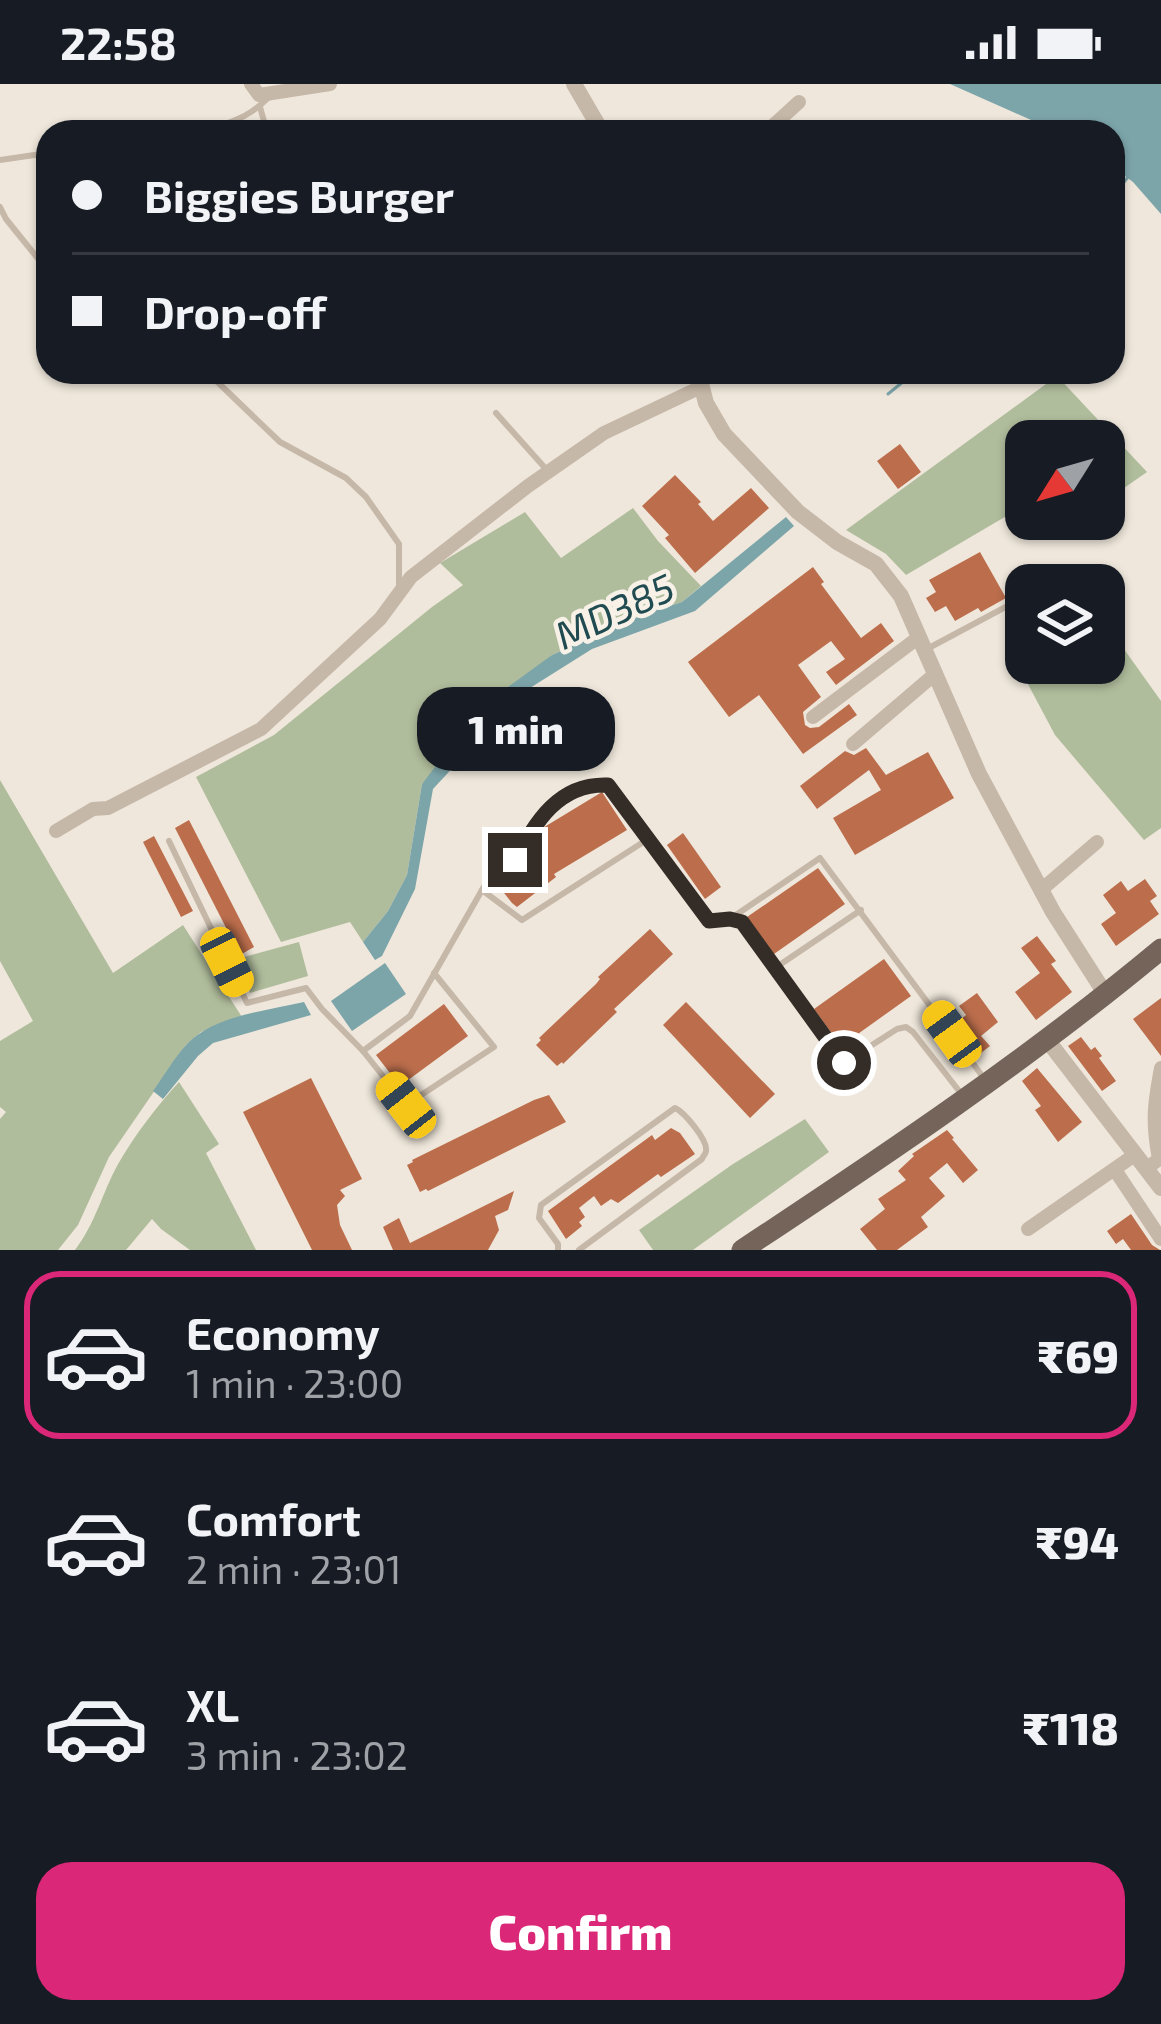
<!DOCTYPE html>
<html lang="en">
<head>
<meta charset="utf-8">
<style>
	:root { --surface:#171b24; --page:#242831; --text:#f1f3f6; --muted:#9ea1a6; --line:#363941; --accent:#db2777 }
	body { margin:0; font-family:"Exo 2",sans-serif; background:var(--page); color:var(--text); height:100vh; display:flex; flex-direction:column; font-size:45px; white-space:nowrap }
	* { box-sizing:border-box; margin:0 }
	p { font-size:39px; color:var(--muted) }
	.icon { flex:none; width:66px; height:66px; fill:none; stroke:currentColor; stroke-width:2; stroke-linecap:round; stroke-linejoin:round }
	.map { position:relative; height:1166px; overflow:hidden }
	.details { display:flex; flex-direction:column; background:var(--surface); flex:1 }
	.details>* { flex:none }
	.guide { position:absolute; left:36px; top:36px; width:1089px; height:264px; border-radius:36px; box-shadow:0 3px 9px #0004; display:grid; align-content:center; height:264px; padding:0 36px; background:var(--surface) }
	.needle { width:78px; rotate:233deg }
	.fabs { position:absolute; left:1005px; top:336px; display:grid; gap:24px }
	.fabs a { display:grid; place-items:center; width:120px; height:120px; border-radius:24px; background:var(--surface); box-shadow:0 3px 9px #0004; font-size:60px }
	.end { position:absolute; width:54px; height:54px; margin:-27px; border:15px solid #342c27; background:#fff; box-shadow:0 0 0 6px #fff }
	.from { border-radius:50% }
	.bubble { position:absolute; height:84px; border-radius:36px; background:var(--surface); box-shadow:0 3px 9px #0004; font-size:39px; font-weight:800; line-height:84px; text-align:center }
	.car { position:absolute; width:36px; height:72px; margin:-36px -18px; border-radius:15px; box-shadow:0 0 9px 3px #0007; background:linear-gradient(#f5c518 24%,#345 0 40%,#f5c518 0 76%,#345 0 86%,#f5c518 0) }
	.guide b { display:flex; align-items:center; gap:42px; height:114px; font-size:45px }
	.guide b+b { border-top:3px solid var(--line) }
	.guide i { width:30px; height:30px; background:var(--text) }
	ul { padding:21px 0 0; list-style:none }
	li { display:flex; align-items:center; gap:36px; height:168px; margin:0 24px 18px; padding:0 12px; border:6px solid transparent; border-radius:36px }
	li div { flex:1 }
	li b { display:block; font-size:45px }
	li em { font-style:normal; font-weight:800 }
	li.active { border-color:var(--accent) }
	li>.icon { width:108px; height:108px; stroke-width:1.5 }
	.button { display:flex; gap:24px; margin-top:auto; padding:24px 36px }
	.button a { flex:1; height:138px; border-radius:36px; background:var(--accent); color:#fff; font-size:48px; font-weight:800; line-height:138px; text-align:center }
	.status { display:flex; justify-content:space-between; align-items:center; height:84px; padding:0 60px; background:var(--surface); direction:ltr }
	.status svg { height:33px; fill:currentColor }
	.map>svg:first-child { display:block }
	.green { fill:#b0bd9c }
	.water { fill:#7ca5aa }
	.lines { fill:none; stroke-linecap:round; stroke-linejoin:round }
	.stream { stroke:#7ca5aa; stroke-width:3 }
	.building { fill:#bc6e4c }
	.service { stroke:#c6b8a8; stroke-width:6 }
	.minor { stroke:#c6b8a8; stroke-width:14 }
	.tertiary { stroke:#c6b8a8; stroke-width:16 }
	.primary { stroke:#74645a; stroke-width:21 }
	.route { stroke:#342c27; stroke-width:15 }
	.labels { text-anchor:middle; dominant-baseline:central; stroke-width:9; stroke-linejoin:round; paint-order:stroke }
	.water-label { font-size:39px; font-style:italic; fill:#204b51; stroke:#f7f1e7 }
</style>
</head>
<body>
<div class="status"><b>22:58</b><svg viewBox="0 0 49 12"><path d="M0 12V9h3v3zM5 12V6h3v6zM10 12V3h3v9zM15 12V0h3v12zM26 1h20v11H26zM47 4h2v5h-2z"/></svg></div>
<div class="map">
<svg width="1161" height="1166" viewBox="0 0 1161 1166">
	<rect width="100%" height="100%" fill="#efe7db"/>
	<!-- green -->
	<g class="green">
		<path d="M1057,292l90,96 -43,30v-61h-78v75l-6,-8 -114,67 -20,-21 -40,-24z"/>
		<path d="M633,424l25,33 43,45 -19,16 -40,13 -90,40 -130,129 -15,91 -19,36 -25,31 -13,-20 -69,20 -85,-165 78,-42 158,-128 31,-22 -23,-22 85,-51 36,46z"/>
		<path d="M1104,537l57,80v127l-17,12 -89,-105 -50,-94 21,-10v32h78z"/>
		<path d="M0,696l113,193 70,-48 59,92 -41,15 -15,13 -77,112 -31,68 -20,25h-58v-131l6,-7 -6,-5v-66l33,-20 -33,-60z"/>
		<path d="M299,858l9,34 -58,17 -10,-35z"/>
		<path d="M179,998l40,62 -13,9 50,97h-66l-29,-21 -9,-10 -26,31h-51c20,-26 27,-56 42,-84 17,-30 39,-59 62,-84z"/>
		<path d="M805,1035l24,33 -136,98h-40l-14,-20 94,-66z"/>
	</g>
	<!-- water -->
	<g class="water">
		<path d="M950,0h211v130l-28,-32 -20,-15v-35h-55z"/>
		<path d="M786,433l8,9 -99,85 -103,38 -70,44 -89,96 -18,100 -33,67 -7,4 -12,-18 25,-31 19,-36 15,-91 60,-78 70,-51 90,-40 40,-13z"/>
		<path d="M385,879l21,31 -54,37 -21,-30z"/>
		<path d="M304,918l7,13 -98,28 -15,13 -35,43 -10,-8c11,-15 21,-33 34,-47 28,-29 79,-33 117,-42z"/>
	</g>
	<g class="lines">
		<!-- stream -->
		<g class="stream">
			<path d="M1113,112l15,-19"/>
			<path d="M888,310l27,-22"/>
		</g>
	</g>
	<!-- building -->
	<g class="building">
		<path d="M900,360l21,28 -23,17 -21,-28z"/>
		<path d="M675,391l26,27 -3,2 15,17 38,-33 18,20 -74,65 -30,-35 4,-3 -27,-29z"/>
		<path d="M980,468l26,46 -25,14 -3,-4 -23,13 -9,-15 -11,6 -9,-14 10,-6 -7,-12z"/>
		<path d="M813,483l11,15 -3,2 40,54 20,-15 13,18 -58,44 -10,-13 19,-13 -14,-18 -33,24 23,32 -18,15 2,13 5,3 9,-1 30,-23 8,11 -54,39 -44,-59 -30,22 -41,-55z"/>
		<path d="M866,664l20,27 42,-23 26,46 -99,57 -22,-37 48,-28 -12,-20 -52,39 -17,-23 45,-35 9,4z"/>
		<path d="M602,708l25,38 -73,44 2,3 -39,30 -5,-4 -15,-19 46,-39 -6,-10 4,-6z"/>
		<path d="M189,736l65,127 -14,8 -65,-127z"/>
		<path d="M683,749l38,54 -16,12 -38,-54z"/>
		<path d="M154,752l39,75 -12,6 -38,-75z"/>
		<path d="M818,784l27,36 -71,50 -27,-37z"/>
		<path d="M1145,795l12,17 -7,5 9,13 -43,32 -15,-22 15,-11 -13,-18 18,-14 7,10z"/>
		<path d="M650,845l23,25 -59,55 3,3 -54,52 -1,-2 -5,4 -21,-21 5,-5 -2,-2 57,-54 4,-5 -2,-2z"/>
		<path d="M1037,852l19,25 -5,3 21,28 -36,28 -21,-28 25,-19 -19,-25z"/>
		<path d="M884,875l27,37 -70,50 -27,-37z"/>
		<path d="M977,909l21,29 -17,14 9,10 -13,10 -23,-31 12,-10 -7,-9z"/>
		<path d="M1161,914v58l-28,-37z"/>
		<path d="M686,918l89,92 -25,24 -87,-93z"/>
		<path d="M444,920l24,32 -68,50 -24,-31z"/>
		<path d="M1081,953l10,13 4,-3 7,9 -3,2 17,23 -14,10 -34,-45z"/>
		<path d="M1037,984l45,54 -24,20 -23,-32 6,-4 -19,-25z"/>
		<path d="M311,994l51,101 -22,11 5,6 -8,9 3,20 12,25h-40l-69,-138z"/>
		<path d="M549,1011l17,27 -138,69 -2,-2 -6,3 -13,-27 6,-3 -1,-2 122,-60z"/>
		<path d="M671,1044l9,5 15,21 -34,23 -3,-3 -40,29 -7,-4 -10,7 -7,-10 -15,12 6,9 -6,5 3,4 -16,13 -18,-28 104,-76 3,5z"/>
		<path d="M947,1046l7,8 -2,1 26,31 -15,13 -16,-20 -18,15 16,18 -24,21 7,10 -31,23h-20l-17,-21 25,-20 -7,-10 28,-19 -8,-9 16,-15 -2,-2z"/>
		<path d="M514,1107l-6,19 -13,6 4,14 -11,20h-95l-10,-23 16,-9 11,25z"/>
		<path d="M1131,1130l21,31 8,5h-29l-8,-11 -7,5 -9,-13z"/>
	</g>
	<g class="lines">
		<!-- service -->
		<g class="service">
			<path d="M260,23l7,25"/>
			<path d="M187,48c33,-6 58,-10 82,-35"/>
			<path d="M0,76l48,-7"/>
			<path d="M0,123l6,12 42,52"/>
			<path d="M207,288l73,70 66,36 20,19 33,47v45"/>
			<path d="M496,329l50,56"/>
			<path d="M925,566l92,-49"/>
			<path d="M169,757l78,162 59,-15 16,21 41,42 47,-35 76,-133 30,-23 21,-40 24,-21 18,-11 14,-4 15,1 101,136 21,-2 12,3 102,141 53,-34 9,-2 7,5 50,64"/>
			<path d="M482,806l40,30 126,-81"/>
			<path d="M730,835l90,-61 166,223"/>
			<path d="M775,884l86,-58"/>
			<path d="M363,967l43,54 88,-58 -60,-74"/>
			<path d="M558,1166v-6l-19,-26 2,-13 134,-97c9,4 33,32 31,43 0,3 -3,5 -4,8l-123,91"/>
		</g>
		<!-- minor -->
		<g class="minor">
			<path d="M251,0l8,11 71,-11"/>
			<path d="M766,48l33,-30"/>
			<path d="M813,633l106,-80"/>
			<path d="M853,660l82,-70"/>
			<path d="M56,747l37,-22 15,-1 153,-79 119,-110 31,-42 117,-91 76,-53 97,-46"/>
			<path d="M1041,806l56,-48"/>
			<path d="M1147,1084l12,-9c-7,-37 -5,-54 2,-91"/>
			<path d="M1115,1086l46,69"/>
			<path d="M1028,1145l108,-75"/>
		</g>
		<!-- tertiary -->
		<g class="tertiary">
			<path d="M574,0l28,48"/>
			<path d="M698,288l8,31 18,31 74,78 39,30 39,22 25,32 78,178 74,138 53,83"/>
			<path d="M1048,957l113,147"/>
		</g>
		<!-- primary -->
		<path class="primary" d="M742,1166c144,-95 287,-191 419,-301"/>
	</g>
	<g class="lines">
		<!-- route -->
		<path class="route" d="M515,776c21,-38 43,-77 93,-75l101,136 21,-2 12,3 102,141"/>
	</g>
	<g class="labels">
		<!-- water labels -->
		<g class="water-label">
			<text transform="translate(614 526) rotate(-25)">MD385</text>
		</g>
	</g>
</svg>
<div class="fabs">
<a><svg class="needle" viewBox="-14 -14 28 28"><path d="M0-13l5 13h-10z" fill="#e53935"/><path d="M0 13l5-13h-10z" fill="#9ea1a6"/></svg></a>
<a><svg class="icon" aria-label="layers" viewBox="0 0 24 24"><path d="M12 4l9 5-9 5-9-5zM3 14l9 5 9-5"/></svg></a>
</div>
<i class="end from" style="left:844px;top:979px"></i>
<i class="end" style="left:515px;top:776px"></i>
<div class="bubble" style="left:417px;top:603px;width:198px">1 min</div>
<i class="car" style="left:227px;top:878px;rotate:154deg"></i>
<i class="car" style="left:952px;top:950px;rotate:324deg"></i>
<i class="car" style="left:406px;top:1021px;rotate:322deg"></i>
<div class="guide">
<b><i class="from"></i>Biggies Burger</b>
<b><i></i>Drop-off</b>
</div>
</div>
<section class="details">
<ul>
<li class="active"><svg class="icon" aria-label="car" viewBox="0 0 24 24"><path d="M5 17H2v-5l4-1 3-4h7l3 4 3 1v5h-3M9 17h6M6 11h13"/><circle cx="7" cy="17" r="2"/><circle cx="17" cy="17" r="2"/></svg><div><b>Economy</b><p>1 min · 23:00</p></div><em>₹69</em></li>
<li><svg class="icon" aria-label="car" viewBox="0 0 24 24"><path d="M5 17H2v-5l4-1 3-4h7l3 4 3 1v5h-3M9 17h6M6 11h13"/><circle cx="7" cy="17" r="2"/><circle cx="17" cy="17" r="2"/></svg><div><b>Comfort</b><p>2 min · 23:01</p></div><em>₹94</em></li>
<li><svg class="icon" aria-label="car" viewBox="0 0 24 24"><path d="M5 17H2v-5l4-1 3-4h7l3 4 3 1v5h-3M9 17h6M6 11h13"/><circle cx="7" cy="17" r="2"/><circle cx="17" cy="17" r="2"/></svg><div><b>XL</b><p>3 min · 23:02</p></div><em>₹118</em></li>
</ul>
<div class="button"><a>Confirm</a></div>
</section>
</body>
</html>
